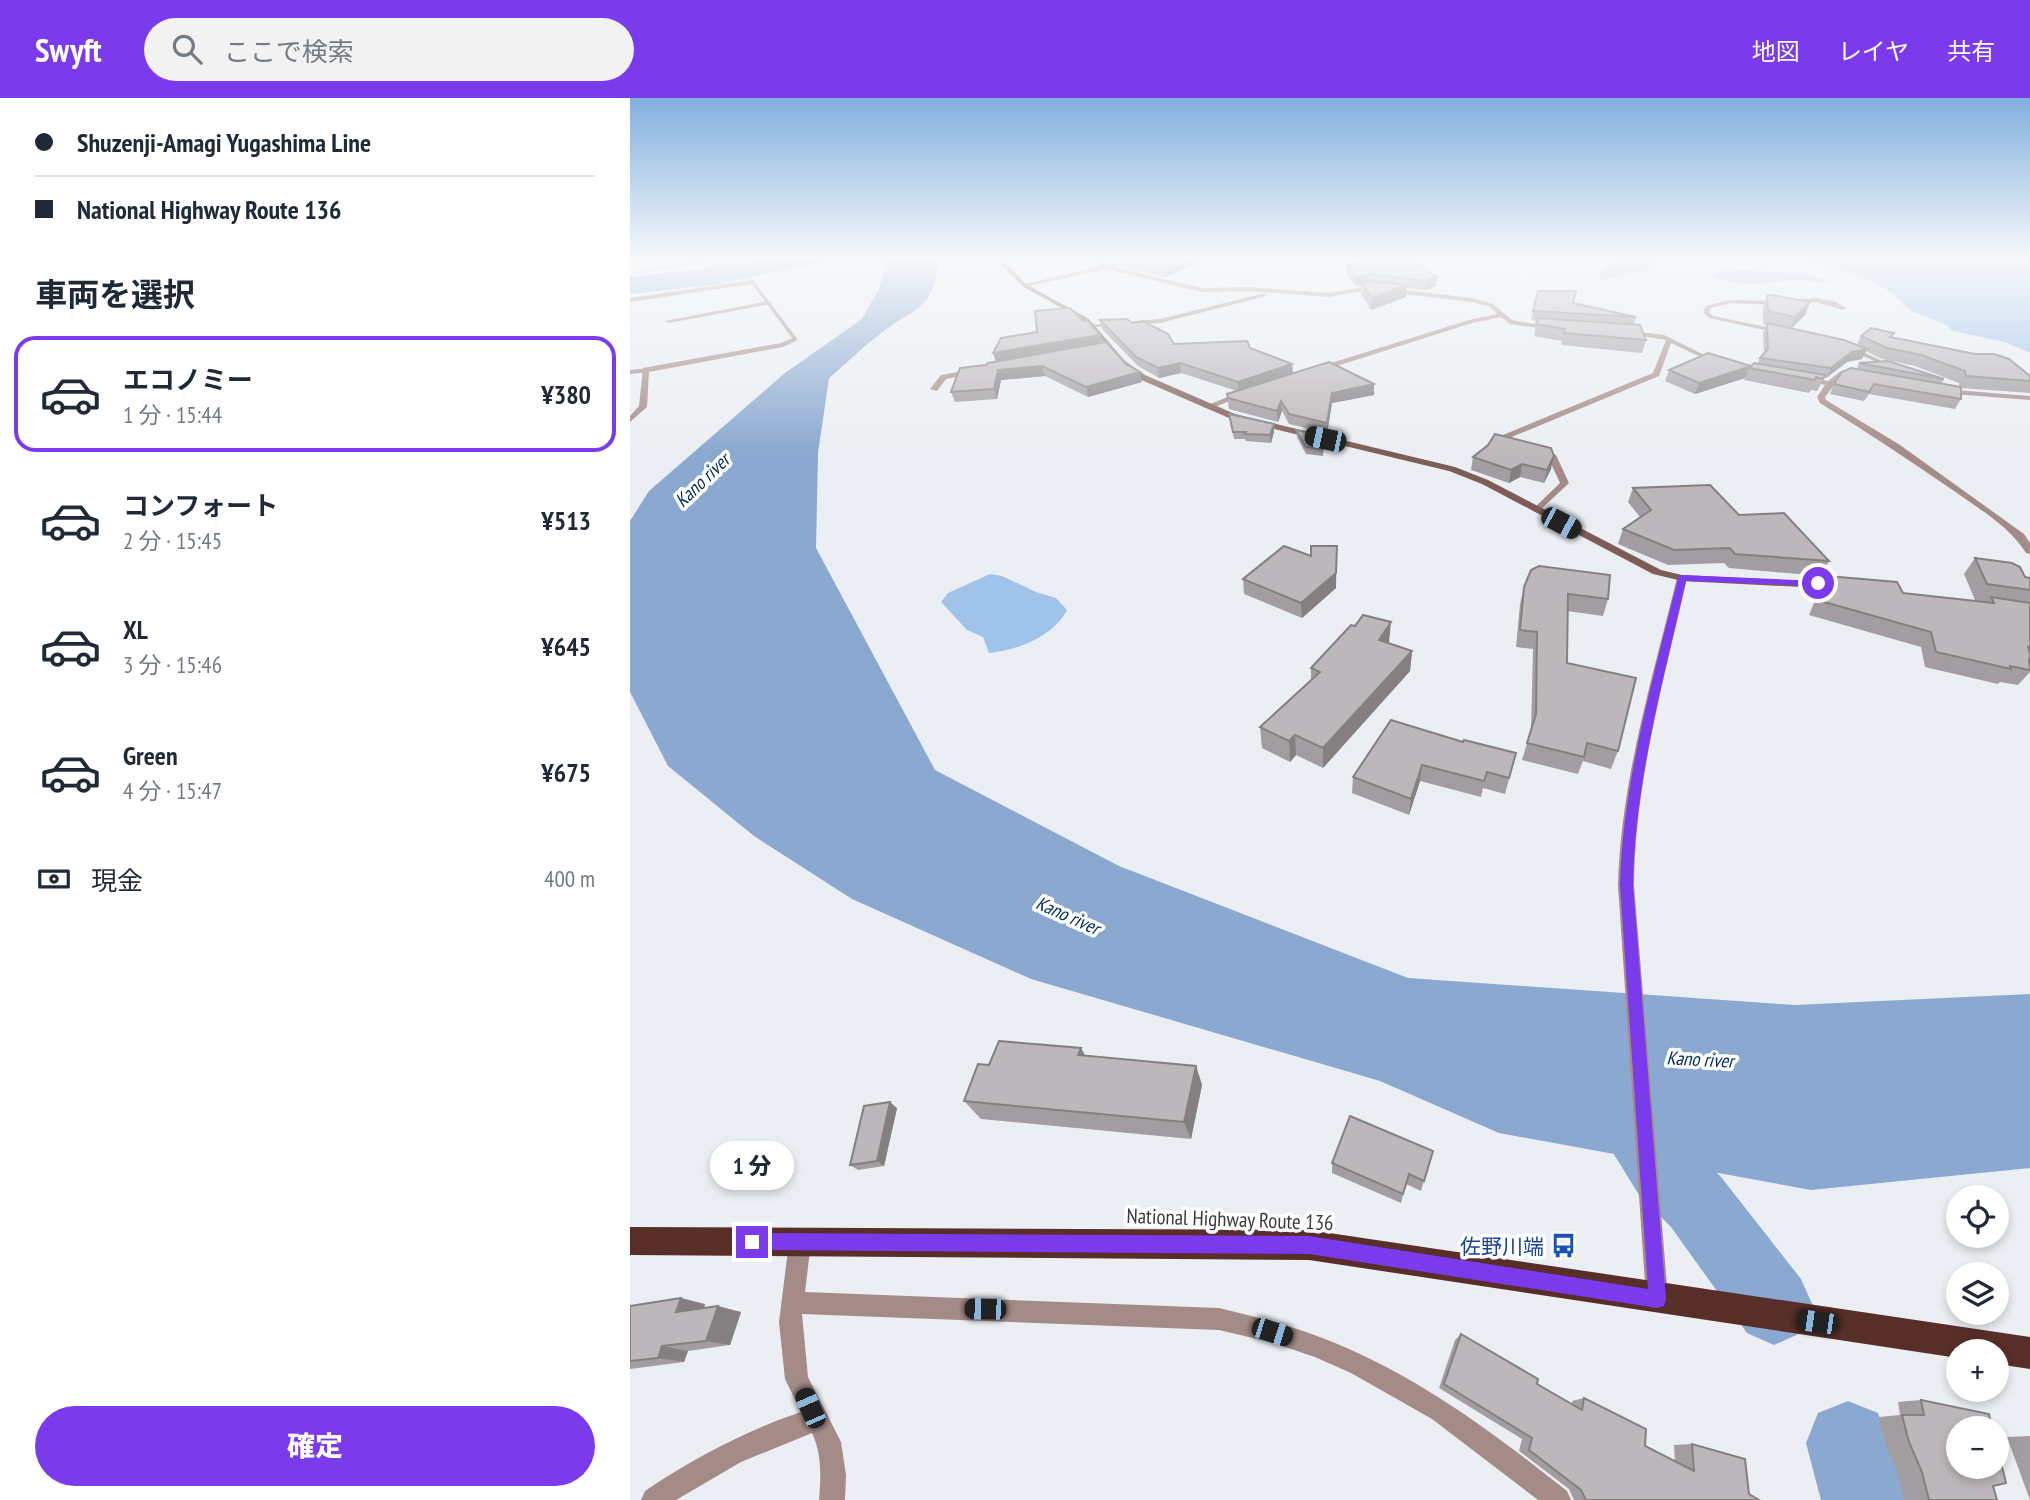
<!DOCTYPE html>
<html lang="ja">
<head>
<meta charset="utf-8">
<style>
	:root { --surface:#fff; --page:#f2f2f3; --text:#1f2937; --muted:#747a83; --line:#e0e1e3; --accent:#7c3aed }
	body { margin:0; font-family:"PT Sans Narrow","Noto Sans JP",sans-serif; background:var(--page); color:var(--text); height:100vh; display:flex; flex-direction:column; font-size:26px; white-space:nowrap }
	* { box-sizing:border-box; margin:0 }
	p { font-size:23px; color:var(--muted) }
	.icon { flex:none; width:38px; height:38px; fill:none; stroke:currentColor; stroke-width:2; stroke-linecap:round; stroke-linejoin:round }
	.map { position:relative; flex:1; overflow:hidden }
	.panel { display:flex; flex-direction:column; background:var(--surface); width:630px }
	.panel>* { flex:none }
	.guide { display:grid; align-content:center; height:154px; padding:0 35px; background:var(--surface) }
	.controls { position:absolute; left:1316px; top:1087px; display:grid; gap:14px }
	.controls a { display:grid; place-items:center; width:63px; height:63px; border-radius:50%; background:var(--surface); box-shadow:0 4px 10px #0003; font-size:35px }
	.end { position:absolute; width:32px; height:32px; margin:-16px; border:9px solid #7c3aed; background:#fff; box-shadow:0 0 0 4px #fff }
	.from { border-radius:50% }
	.bubble { position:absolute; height:49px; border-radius:24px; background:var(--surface); box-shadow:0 4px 10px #0003; font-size:23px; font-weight:800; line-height:49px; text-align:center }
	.car { position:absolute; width:21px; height:42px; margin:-21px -10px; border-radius:9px; box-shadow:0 0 5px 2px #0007; background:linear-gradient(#222 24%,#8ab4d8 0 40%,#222 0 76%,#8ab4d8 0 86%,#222 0) }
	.guide b { display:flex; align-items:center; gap:24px; height:66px; font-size:26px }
	.guide b+b { border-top:2px solid var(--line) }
	.guide i { width:18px; height:18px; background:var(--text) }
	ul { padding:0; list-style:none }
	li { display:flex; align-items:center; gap:21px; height:116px; margin:0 14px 10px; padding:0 21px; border:4px solid transparent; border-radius:21px }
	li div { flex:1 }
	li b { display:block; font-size:26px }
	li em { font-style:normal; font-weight:800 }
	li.active { border-color:var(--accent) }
	li>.icon { width:63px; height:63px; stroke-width:1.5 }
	h2 { padding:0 35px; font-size:32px; line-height:84px }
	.pay { display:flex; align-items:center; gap:18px; height:77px; padding:0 35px; font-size:26px }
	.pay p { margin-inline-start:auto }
	.primary-button { display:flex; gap:14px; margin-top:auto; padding:14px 35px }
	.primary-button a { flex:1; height:80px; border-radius:42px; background:var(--accent); color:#fff; font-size:28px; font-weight:800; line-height:80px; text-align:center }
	header { display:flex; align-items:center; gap:42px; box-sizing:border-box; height:98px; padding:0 35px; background:var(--accent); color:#fff }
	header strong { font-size:33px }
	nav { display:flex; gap:38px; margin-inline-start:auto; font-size:24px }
	.search { width:490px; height:63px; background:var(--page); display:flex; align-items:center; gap:18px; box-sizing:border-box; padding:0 24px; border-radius:38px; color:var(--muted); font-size:26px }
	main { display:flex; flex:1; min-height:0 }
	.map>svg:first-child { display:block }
	.forest { fill:#a0c3ea }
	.water { fill:#8aa8d0 }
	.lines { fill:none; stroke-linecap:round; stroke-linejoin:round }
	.river { fill:#8aa8d0; fill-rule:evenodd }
	.service { fill:#a48b87; fill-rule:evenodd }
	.minor { fill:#a48b87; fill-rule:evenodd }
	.secondary { fill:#7e5d57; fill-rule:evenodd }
	.trunk { fill:#572e28; fill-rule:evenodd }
	.wall { fill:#a29da0 }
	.shaded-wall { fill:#848082 }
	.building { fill:#bcb7ba; stroke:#848082; stroke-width:2 }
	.route { fill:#7c3aed }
	.labels { text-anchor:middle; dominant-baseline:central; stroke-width:7; stroke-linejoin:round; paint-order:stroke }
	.water-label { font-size:19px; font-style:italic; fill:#012b5b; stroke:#fff }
	.near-street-label { font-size:21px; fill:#3b3c3e; stroke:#fff }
	.near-transit-label { font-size:21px; fill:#164399; stroke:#fff; text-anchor:end }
</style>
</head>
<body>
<header>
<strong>Swyft</strong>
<div class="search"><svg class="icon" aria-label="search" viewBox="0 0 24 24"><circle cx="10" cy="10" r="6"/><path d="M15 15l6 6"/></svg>ここで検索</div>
<nav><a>地図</a><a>レイヤ</a><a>共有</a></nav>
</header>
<main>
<section class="panel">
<div class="guide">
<b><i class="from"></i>Shuzenji-Amagi Yugashima Line</b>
<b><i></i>National Highway Route 136</b>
</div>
<h2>車両を選択</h2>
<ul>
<li class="active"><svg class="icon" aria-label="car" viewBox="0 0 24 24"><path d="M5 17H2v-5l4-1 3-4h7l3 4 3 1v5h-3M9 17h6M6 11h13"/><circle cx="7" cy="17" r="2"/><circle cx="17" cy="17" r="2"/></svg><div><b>エコノミー</b><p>1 分 · 15:44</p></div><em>¥380</em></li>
<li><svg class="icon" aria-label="car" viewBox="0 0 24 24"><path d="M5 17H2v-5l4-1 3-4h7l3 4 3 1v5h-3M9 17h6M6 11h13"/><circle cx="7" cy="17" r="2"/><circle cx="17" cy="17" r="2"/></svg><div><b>コンフォート</b><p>2 分 · 15:45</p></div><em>¥513</em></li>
<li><svg class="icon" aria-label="car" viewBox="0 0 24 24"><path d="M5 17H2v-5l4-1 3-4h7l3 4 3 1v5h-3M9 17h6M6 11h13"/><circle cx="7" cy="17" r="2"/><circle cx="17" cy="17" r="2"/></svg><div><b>XL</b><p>3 分 · 15:46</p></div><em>¥645</em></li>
<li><svg class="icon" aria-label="car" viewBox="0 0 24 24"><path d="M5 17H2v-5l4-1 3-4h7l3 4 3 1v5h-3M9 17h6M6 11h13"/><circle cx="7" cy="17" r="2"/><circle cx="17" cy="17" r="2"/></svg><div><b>Green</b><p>4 分 · 15:47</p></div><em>¥675</em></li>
</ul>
<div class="pay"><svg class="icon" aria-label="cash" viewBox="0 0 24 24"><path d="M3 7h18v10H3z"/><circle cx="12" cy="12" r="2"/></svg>現金<p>400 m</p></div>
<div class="primary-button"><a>確定</a></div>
</section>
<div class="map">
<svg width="1400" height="1402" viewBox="0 0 1400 1402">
	<rect width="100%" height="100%" fill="#ebeff3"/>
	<!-- forest -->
	<g class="forest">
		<path d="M63,160h47l-110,17c18,-9 45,-7 63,-17z"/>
		<path d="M983,160h54l-19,12 -44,10 -6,-6 14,-11z"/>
		<path d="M1139,160h261v95l-25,-11 -52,-11c-12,-12 -30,-13 -44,-22 -7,-5 -12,-14 -20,-18 -32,-21 -83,-30 -120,-33z"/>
		<path d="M1097,171l73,4 32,9c-10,3 -21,-3 -32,-2 -34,2 -57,9 -91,-4z"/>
		<path d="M360,476l12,2 34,16 20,6 11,12c-14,27 -49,40 -78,43l-6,-16 -16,-7 -26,-28 7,-9z"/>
	</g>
	<!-- water -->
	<g class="water">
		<path d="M133,160h81l-133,27 -81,9v-17l112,-13z"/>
		<path d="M234,160l76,1c-9,55 -24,46 -61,76 -18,13 -33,29 -50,43l-11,75 -2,95 119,222 184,96 289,112 387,27 235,-11v174l-219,22 -312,-57 -119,-52 -349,-102 -179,-80 -98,-63 -86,-70 -38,-74v-171l19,-30 136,-118 77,-54 18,-32 6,-22z"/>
	</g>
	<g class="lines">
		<!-- river -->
		<g class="river">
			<path d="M992,976l23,10 44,61 32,32 80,102 12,27 -12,27 -27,12 -27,-12 -76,-106 -32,-32 -40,-65 -10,-23 10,-23z"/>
			<path d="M1218,1303l30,12 31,87h-88l-15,-57 12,-30z"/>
		</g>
		<!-- service -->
		<g class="service">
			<path d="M139,203l2,3 -103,19 -3,-2z"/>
			<path d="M19,270v4l-19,2v-4z"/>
			<path d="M170,1133l7,4 4,7 -6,50 414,16c33,8 66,16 98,28 94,35 172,93 250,155l4,9h-33l-106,-81 -81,-46 -36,-16 -45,-15 -51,-12 -417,-16 6,63 33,65 5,33 -1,25h-26c2,-23 3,-46 -7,-67l-71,29 -65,38h-35l4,-9c49,-33 100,-60 156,-79l-16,-33 -6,-57 10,-80 4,-7z"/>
		</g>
		<!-- minor -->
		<g class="minor">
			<path d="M42,160h11l1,1 -3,2z"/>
			<path d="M457,160h7l13,7 42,-7 -36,9 89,21 49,-1 77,6 42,-7 102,12 21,6 19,16 44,8 -3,2 -43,-6 -9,-7 -29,6 -154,49 -3,-4 154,-48 28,-6 -8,-8 -17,-4 -102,-12 -42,7 -77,-6 -49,1 -96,-23 -82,18 -3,-2 80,-19z"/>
			<path d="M123,182l45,60 -15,7 -134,25 -2,35 -17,15v-6l9,-10 4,-38 138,-25 11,-5 -40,-54 -122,18v-4z"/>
			<path d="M635,195l2,3 -107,27 -68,4 -3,-2 71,-6z"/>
			<path d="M1186,200l20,4 10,6 -3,2 -27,-8 -38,3 -48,-2 -19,5 -2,4 4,4 73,15 -2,3 -75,-16 -6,-6 3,-6 24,-6 48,1z"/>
			<path d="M995,232l39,5 57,28 -6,1 -44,-21 -12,33 -157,65 4,4 -1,2h-6l-6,-4v-4l160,-66 13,-33 -43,-7z"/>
			<path d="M1218,247l32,15 2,1 -6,1 -30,-14z"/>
			<path d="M345,271l3,4 -32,6 -9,12 -7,-2 11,-14z"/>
			<path d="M1211,273l24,5 -4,2 -19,-3 -17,22 1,3 74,45 124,89 6,9v11l-4,-1c-16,-26 -44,-42 -69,-60 -45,-31 -90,-61 -137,-90l-3,-6 8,-12 -23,-6 4,-2 22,4z"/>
			<path d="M1313,291l87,7v4l-90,-7v-4z"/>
			<path d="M612,293l7,2 -39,16 -7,-2z"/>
			<path d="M906,350l20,7 13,28 -32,30 -5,-3 2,-2 26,-25 -11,-24 -16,-6 -1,-2z"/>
			<path d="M1052,477l5,3c-23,102 -52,202 -53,307l34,413 -3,8 -8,3 -8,-3 -3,-8 -28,-413c3,-105 34,-205 59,-307z"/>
		</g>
		<!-- secondary -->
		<path class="secondary" d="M365,160h6l25,26 63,35 36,42 20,14 90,39 220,53 33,13 173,90 21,5 160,8 5,3 -5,3 -160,-8 -29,-7 -171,-90 -33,-13 -220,-53 -90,-39 -18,-16 -36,-42 -63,-35z"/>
		<!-- trunk -->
		<path class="trunk" d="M0,1129l679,3 721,107v32l-33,-5v-13h-39v7l-649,-98 -679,-5z"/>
	</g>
	<!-- wall -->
	<g class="wall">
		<path d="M475,160h108l-48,19 -41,-10 -1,-7 6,-1 -11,2z"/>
		<path d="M774,160l32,28 -10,4 -19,-2 -1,9 -35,13 -10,-16v-9l-6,1 -8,-12v-10z"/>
		<path d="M908,193l35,12 63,14 -2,8 12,15 -4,13 -81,-8 1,-4 -28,-5 3,-15 -6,-1z"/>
		<path d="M1137,197l43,7 -5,13 -14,13 66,17 4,-9 31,2 138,43v12l-69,-5v11l-6,10 -86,-15 -5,7 -34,-7 4,-10 23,-15 2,-6 85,16 -2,4 17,3v-3l-44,-17 -33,-7 -16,-8 -4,8 -15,3 -21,16h-2l-7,13 -6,-1 -2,3 -65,-13 1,-2 -50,16 -30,-13 4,-11 82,-4 6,-2 3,-6 4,-5 -1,-20 3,-8 -3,-1v-17z"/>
		<path d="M470,222l32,3 42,21 76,4 42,16 1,9 81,11v11l-42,8 -5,30 -38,-9 -7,-13 -4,11 -49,-13 -2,-15 10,-3 -56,-18 -22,5 -21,-12 -36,-37z"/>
		<path d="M453,223l17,14 1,8 41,39 -54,15 -43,-21 -44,4 -4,19 -42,3 -4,-10 45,-31 -3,-8 44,-21z"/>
		<path d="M599,316l45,18 -3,11 -25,-2 -1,-2h-11z"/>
		<path d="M666,332l29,6 -2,20 -17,-2 -9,-17z"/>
		<path d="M843,359l78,12 -7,14 -24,-6 -11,6 -38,-13z"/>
		<path d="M1003,390l106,27 90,46 -8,15 -92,-8 -5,-5 -56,2 -50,-21 5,-15 17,-12 -12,-15z"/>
		<path d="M707,448l-1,42 -34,30 -58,-24 -1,-15z"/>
		<path d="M1345,460l50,19 5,1v94l-12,13 -18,-3 -2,2 -73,-17 -4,-20 -112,-32 10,-24 8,-15 76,17 84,9h1l-13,-2 -11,-26z"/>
		<path d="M894,489l84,12 -5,17 -36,-5v52l51,88 -7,18 -28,-8 -5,13 -56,-14 9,-30 2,-81 -17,-2 4,-43z"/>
		<path d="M759,545l23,8 -2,20 -87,97 -27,-13 -6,7 -28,-14 -2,-21 51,-46v-13z"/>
		<path d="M833,644l53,11 -11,41 -22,-6 -2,9 -61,-16 -11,34 -57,-22 1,-16z"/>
		<path d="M451,950l4,8 111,10 6,19 -11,54 -210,-20 -17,-18 25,-36z"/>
		<path d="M267,1010l-13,58 -26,4 -8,-5z"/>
		<path d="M803,1053l-12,40 -15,-7 -5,19 -69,-30v-10z"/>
		<path d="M75,1206l-1,4 37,4 -11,33 -42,6 -4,11 -54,7v-63z"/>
		<path d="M831,1236l76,50 35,20v-3l12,-3 61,48 30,15 -1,-16 18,-1 57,50 10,6h-185l-5,-11 -50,-38 3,-12 -83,-51 16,-48z"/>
		<path d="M1291,1302l72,86 4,14h-93l-7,-28 -12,-29 -6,-26 21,-2 -2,-13z"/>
		<path d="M1400,1338v64l-23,-63z"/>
	</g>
	<!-- shaded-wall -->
	<g class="shaded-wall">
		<path d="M487,160h20l-19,3z"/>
		<path d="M566,160h17l-48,19v-7z"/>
		<path d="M741,176l-1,9h-9v2l-6,1v-9z"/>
		<path d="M807,179l-1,9 -10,4v-9z"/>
		<path d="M777,187l-1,12 -35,13 1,-12z"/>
		<path d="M1180,204l-5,13 -15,15 5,-13z"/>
		<path d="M470,237l2,9 -106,18 -3,-9z"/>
		<path d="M1237,251l-5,10 -15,3 -21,16 5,-10 21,-16z"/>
		<path d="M550,265l1,10 -22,5 -1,-10z"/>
		<path d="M662,266l1,10 -54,17 -1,-9z"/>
		<path d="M412,268l3,10 -44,4 -4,19 -3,-10 4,-19z"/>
		<path d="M1121,268l-2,2 -4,10 -50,16 4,-11z"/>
		<path d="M510,274l2,10 -54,15 -2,-10z"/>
		<path d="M744,286v11l-42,8 -5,30v-10l5,-30z"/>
		<path d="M651,303l1,10 -4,11 -1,-11z"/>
		<path d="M644,326v8l-3,11 -1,-8z"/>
		<path d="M924,358l-3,13 -7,14 3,-13z"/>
		<path d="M892,366l-2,13 -11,6 2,-13z"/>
		<path d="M706,475v15l-34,30 -1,-15z"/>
		<path d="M761,524l-2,21 -11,18 1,-21z"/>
		<path d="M782,553l-2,20 -87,97v-20z"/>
		<path d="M665,637l1,20 -6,7 -1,-21z"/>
		<path d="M792,667l-2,16 -11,34 2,-16z"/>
		<path d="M451,950l11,20 -14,-13z"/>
		<path d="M566,968l6,19 -11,54 -7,-17z"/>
		<path d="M260,1004l7,6 -13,58 -7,-5z"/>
		<path d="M51,1200l24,6 -4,14 -25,-6z"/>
		<path d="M88,1208l23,6 -11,33 -24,-4z"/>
		<path d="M32,1248l26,5 -4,11 -26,-4z"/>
	</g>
	<!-- building -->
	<g class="building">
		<path d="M504,160h62l-31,12 -42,-10z"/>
		<path d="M774,160h5l28,19 -11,4 -55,-7 -16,3 -8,-13z"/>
		<path d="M740,183l37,4 -35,13 -11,-15z"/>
		<path d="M908,193h38l-3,12 63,14 -103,-6z"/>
		<path d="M1137,197h5l38,7 -15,15 -27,-6z"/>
		<path d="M440,210l13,13 4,-1 13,15 -107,18 8,-15 36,-6 -2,-21z"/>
		<path d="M908,220l102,7 6,15 -82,-7 1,-4 -29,-5z"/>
		<path d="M497,221l5,4 11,-2 25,13 6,10 73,-3 3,7 42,16 -54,18 -58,-19 -22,5 -22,-11 -36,-37z"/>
		<path d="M1137,225l77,17 23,9 -15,3 -21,16 -71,-10 8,-9z"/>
		<path d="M1241,230l23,5 -4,4 85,17h19l15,5 21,17v5l-64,-5 -1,-5 -44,-16 -34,-7 -26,-12z"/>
		<path d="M476,244l20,22 14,8 -54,15 -44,-21 -44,4 -4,19 -43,3 9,-24 26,-3 2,-2z"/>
		<path d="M1078,255l43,13 -52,17 -30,-13z"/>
		<path d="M1258,263l56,18 -85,-16z"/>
		<path d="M699,264l45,22 -42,9 -5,30 -38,-9 -8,-13 -4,10 -49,-13 -1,-4z"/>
		<path d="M1124,265l71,12 -2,4 -7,-2 -1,3 -66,-12z"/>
		<path d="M1221,270l110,19v12l-87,-15 -5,8 -35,-8 8,-12z"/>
		<path d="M599,316l45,10 -4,11 -25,-1 1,-2h-13z"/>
		<path d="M666,332l29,6 -2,13 -17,-2z"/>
		<path d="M865,336l56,14 3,8 -7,14 -25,-6 -11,6 -38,-13 15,-12z"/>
		<path d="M1080,387l29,30 45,-2 45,48 -94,-7 -5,-6 -56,2 -51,-21 28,-19 -18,-22z"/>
		<path d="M654,448l27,10v-10h26l-1,27 -35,30 -58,-24z"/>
		<path d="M1345,460l37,5 8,4 5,10 5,1v12l-43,-6z"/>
		<path d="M909,468l71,9 -2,24 -40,-5 -1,69 69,15 -18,73 -31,-8 -3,14 -57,-14 9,-29 1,-82 -17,-2 4,-43 7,-17z"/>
		<path d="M1197,478l70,6 6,11 91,10 -3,-6 39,6v45l-2,-1 2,7v7l-1,-1 1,10 -20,-4 1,3 -75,-17 -5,-20 -114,-32z"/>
		<path d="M733,517l28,7 -12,18 33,11 -89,97 -28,-13 -6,6 -29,-14 60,-55 -9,-4 40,-43 4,1z"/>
		<path d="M761,622l72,22 1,-2 52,13 -7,25 -22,-6 -3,9 -62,-16 -11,34 -58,-22z"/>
		<path d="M369,943l82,7 -3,7 118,11 -12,56 -220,-21 14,-37 11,1z"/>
		<path d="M260,1004l-13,59 -27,4 14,-59z"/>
		<path d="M720,1018l83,35 -9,30 -15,-7 -6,20 -71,-31z"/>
		<path d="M51,1200l-5,14 42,-6 -12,35 -44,5 -4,12 -28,3v-55z"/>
		<path d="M831,1236l77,45 -1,5 45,26 2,-12 62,31 -1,17 49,25 -2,-27 53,15 4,35 10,6h-173l-5,-10 -52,-40 3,-12 -88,-54z"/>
		<path d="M1291,1302l68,14 3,14h-34v38h39v-20l9,37 -13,3 4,14h-68l-7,-28 -13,-30 -7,-27h22z"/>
	</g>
	<!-- sky -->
	<linearGradient id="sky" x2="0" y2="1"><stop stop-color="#82afde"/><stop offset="0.45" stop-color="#f6f8fa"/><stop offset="1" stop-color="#f6f8fa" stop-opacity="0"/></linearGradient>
	<rect width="1400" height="356" fill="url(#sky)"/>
	<!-- route -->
	<path class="route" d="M1052,477l136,6 4,2 -4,3 -132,-5c-23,101 -51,200 -53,304l33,414 -2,7 -7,2 -348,-54 -557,-4 -6,-2 -3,-6 3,-6 6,-3 557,3 339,53 -28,-404c3,-105 33,-205 58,-307z"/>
	<!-- icons -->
	<defs>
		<symbol id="bus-bare" viewBox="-9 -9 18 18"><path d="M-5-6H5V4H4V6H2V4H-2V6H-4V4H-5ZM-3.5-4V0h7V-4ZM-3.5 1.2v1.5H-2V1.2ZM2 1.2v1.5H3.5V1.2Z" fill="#1a4fb4" stroke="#fff" stroke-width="2.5" paint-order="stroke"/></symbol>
	</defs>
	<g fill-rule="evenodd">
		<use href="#bus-bare" x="916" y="1130" width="35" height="35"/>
	</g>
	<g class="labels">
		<!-- water labels -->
		<g class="water-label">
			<text transform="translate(72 382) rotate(-44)">Kano river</text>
			<text transform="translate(438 817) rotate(24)">Kano river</text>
			<text transform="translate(1070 961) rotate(3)">Kano river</text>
		</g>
		<!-- near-street labels -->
		<g class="near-street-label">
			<text transform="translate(600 1121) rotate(2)">National Highway Route 136</text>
		</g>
		<!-- near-transit labels -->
		<g class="near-transit-label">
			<text x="914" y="1148">佐野川端</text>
		</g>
	</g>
</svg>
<div class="controls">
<a><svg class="icon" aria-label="locate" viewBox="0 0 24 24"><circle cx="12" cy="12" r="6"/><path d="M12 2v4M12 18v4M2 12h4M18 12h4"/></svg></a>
<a><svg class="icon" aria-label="layers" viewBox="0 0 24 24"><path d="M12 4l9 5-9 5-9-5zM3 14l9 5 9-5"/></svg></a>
<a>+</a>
<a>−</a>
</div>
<i class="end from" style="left:1188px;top:485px"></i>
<i class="end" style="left:122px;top:1144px"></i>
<div class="bubble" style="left:80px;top:1043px;width:84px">1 分</div>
<i class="car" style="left:695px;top:341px;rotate:282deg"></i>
<i class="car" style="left:931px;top:425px;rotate:118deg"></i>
<i class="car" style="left:355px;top:1211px;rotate:271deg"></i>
<i class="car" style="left:1187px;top:1224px;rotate:278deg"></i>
<i class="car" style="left:642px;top:1234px;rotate:108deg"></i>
<i class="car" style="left:180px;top:1310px;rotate:336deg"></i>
</div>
</main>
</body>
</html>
